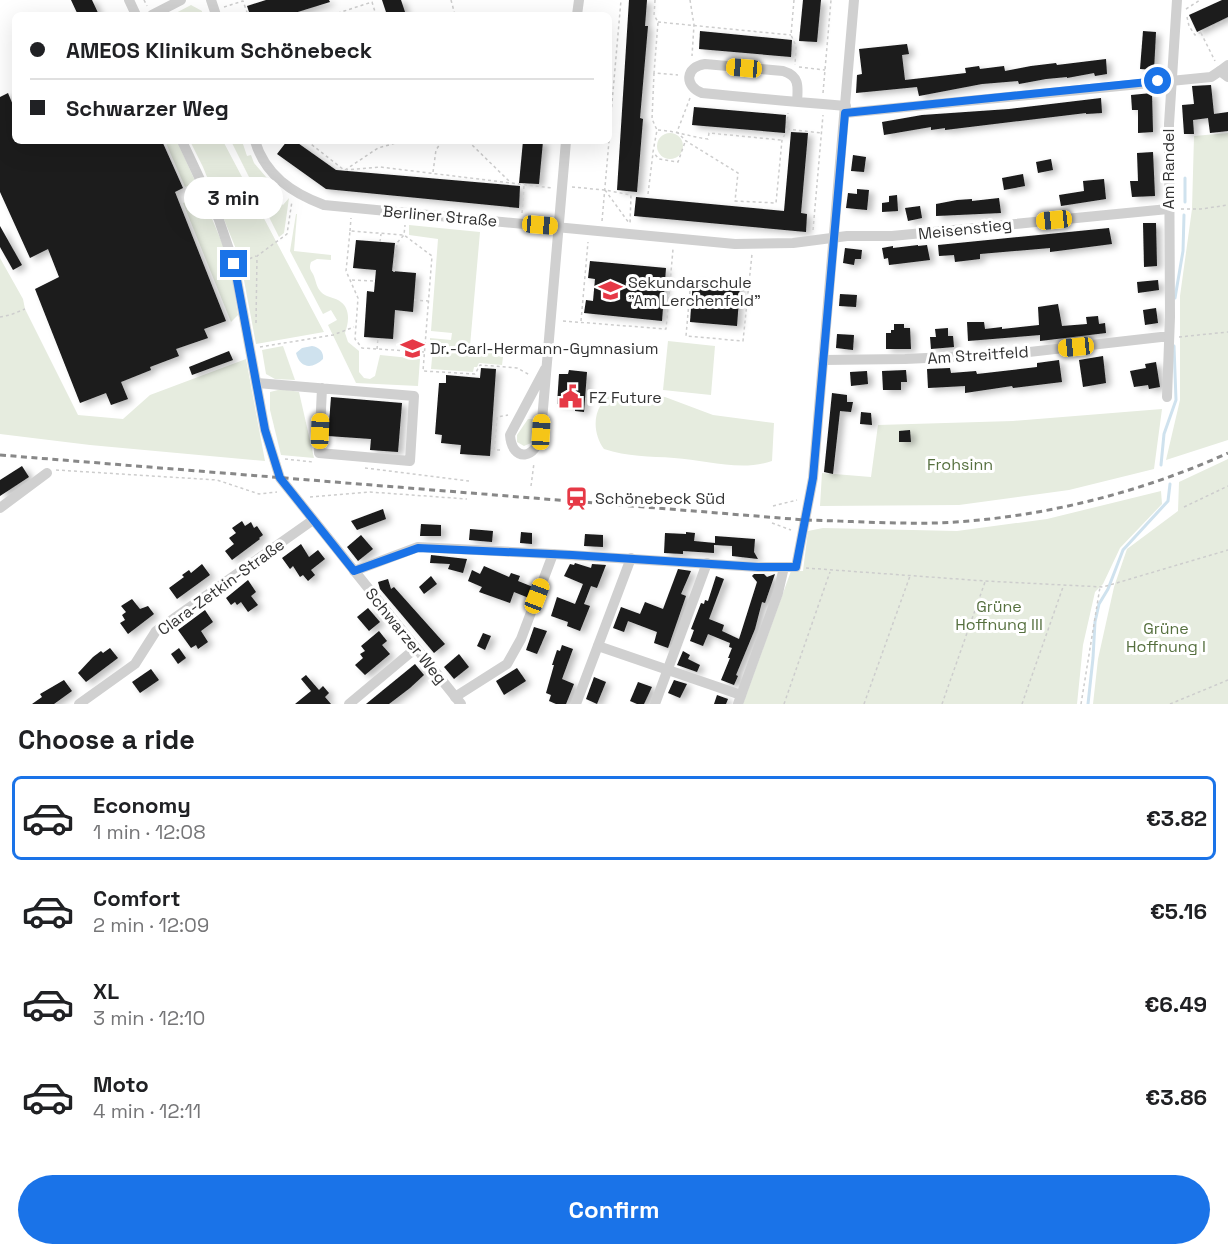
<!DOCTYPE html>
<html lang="en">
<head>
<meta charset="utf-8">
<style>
	:root { --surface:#fff; --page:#f6f6f6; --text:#202124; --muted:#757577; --line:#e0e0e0; --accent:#1a73e8 }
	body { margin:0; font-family:"Space Grotesk",sans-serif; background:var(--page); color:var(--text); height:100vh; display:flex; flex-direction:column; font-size:22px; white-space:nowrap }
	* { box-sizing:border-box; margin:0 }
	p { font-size:20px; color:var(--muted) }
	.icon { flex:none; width:33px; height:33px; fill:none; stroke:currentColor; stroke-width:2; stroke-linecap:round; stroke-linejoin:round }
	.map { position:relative; height:704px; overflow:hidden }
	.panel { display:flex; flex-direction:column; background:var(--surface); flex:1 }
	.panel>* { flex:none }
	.guide { position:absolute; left:12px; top:12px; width:600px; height:132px; border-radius:9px; box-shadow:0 6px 24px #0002; display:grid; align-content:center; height:132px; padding:0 18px; background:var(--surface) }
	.end { position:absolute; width:27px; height:27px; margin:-14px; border:8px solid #1a73e8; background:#fff; box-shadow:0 0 0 3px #fff }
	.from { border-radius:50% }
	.bubble { position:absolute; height:42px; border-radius:21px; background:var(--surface); box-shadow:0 6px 24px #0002; font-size:20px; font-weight:700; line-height:42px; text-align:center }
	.car { position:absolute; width:18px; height:36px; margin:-18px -9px; border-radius:8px; box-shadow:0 0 4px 2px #0007; background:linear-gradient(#f5c518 24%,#345 0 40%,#f5c518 0 76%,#345 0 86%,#f5c518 0) }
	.guide b { display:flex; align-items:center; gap:21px; height:57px; font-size:22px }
	.guide b+b { border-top:2px solid var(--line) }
	.guide i { width:15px; height:15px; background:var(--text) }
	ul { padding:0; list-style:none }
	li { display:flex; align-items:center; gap:18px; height:84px; margin:0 12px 9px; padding:0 6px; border:3px solid transparent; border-radius:9px }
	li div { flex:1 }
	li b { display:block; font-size:22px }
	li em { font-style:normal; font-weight:700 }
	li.active { border-color:var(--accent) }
	li>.icon { width:54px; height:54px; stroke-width:1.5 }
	h2 { padding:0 18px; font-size:27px; line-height:72px }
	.button { display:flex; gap:12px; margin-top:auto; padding:12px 18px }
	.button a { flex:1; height:69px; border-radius:36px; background:var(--accent); color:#fff; font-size:24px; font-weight:700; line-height:69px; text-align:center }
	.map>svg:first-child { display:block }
	.green { fill:#e6ecdf }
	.water { fill:#cfe2ee }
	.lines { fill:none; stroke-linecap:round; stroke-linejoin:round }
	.stream { stroke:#cfe2ee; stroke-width:3 }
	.building { fill:#1a1a1a; filter:url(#shadow) }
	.path { stroke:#cdcdcd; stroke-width:1.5; stroke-dasharray:3 3; stroke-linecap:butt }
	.minor { stroke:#d0d0d0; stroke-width:10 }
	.rail { stroke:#888; stroke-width:3; stroke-dasharray:6 4.5; stroke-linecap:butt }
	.route { stroke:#1a73e8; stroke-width:8 }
	.labels { text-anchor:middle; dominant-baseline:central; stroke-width:6; stroke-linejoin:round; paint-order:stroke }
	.street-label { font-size:16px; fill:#333; stroke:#fff }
	.poi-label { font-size:16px; fill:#333; stroke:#fff; text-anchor:start }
	.park-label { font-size:16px; fill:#56703f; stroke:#fff }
</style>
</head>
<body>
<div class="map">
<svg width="1228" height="704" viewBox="0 0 1228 704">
	<defs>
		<filter id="shadow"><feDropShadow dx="5" dy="3" stdDeviation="3" flood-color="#0004"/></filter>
	</defs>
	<rect width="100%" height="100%" fill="#fff"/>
	<!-- green -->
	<g class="green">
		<path d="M191,5l11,6v4h-30z"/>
		<path d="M1228,133v307l-62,20 14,-60v-104l12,-87 2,-73z"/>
		<circle cx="670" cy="146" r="13"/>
		<path d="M165,141h12l19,42 -11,4z"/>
		<path d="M190,141h33l101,191 -68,12 -16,-85 -37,-92z"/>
		<path d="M231,141h11l5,15 4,-1 3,8 25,29 -4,7 8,6 6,-7 -5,35 -5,4z"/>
		<path d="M195,198l9,1 25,61 9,55 -7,7 -48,-119z"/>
		<path d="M296,214h1l-3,37 37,4v5l-14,-1 -6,3c-2,6 -1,7 2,12 3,6 3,13 8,18 5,5 11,5 17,8 13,7 11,22 7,33l3,9 11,9v21l5,6 6,1 5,-3 5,-21 40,4 -2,27 -62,-3 -28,-58 9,-5 -6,-10 -8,4 -33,-63z"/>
		<path d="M409,225l71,7 -10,114 34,3 -2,16 -23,-2 -2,4h-3l-1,5 -42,-3 2,-22 -3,-1v-8l21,2 1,-7 -21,-2 7,-92 -29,-4z"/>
		<path d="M0,258l23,41 2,10 53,106 45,4 27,-24 96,-36 19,102 -175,-16 -90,-11z"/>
		<path d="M668,341l47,5 -4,49 -48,-5z"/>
		<path d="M283,346l12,34 -20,-1 -9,-5 -4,-24z"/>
		<path d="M282,389l17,3 15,66 -33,-3 -11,-45v-18z"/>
		<path d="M617,392l48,5 48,18 61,8 -2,38c-31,11 -66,-1 -98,-3 -24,-2 -47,-1 -70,-9 -14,-19 -11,-48 13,-57z"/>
		<path d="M1162,409l-8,60 -85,21 -110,15 -139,1 2,-33 49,4 7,-52 135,-4z"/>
		<path d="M528,419h4c4,8 1,17 -1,24l-7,3 -7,-4v-7z"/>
		<path d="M1228,459v245h-135l5,-45 16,-72 13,-38 51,-38 1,-29z"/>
		<path d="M1161,491l1,13 -42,44 -17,36 -8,8 -12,53 -6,59h-334l48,-133h12l5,-40 15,-3 134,3 90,-12z"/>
	</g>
	<!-- water -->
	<path class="water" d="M312,346c7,1 12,6 11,13 -10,10 -23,10 -27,-6l6,-5z"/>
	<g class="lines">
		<!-- stream -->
		<g class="stream">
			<path d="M1185,202v-24"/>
			<path d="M1175,298l8,-47 1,-36"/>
			<path d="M1161,465l3,-31 12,-34 -2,-54"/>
			<path d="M1088,704l5,-46 2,-36 4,-18 9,-15 15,-39 45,-49 2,-17"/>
		</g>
	</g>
	<!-- building -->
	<g class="building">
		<path d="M71,0h21l7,15h-21z"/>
		<path d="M266,0h63l1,2 -42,13h-38l-3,-9z"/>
		<path d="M382,0h19l5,15h-19z"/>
		<path d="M629,0h18l-2,26h3l-8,92 3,1 -6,73 -20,-2z"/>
		<path d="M803,0h18l-4,42 -18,-1z"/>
		<path d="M1222,0h6v17l-31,15 -8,-17z"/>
		<path d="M700,31l92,9 -1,17 -92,-8z"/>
		<path d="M1143,31l13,1 -2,38 -14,-1z"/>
		<path d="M907,44l2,10 -7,1 3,25 61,-7 -1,-5 14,-2 1,3 24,-3 1,5 26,-5 25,-3 1,2 49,-6 1,15 -12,2 -1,-3 -27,5v-1l-21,2 -27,5 -1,-3 -36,3 -63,12 -2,-9 -61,6 1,-18 5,-1 -3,-25z"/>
		<path d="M1211,85l3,29 14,-2v19l-18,2 -2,-15 -15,2 1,14h-10l-2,-29 12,-1 -2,-18z"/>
		<path d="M8,93l7,17v31h147l21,47 -8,4 51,129 -22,8 4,9 -32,11 3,7 -29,11 1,3 -30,12 7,17 -17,6 -5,-12 -26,10 -45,-114 24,-12 -11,-28 -18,9 -30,-66v-95z"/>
		<path d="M1152,93l1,39 -15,1v-23h-6l-1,-15z"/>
		<path d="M1101,98l1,15 -16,1v-1l-141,17v-2l-14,2v-3l-47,8 -2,-13 40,-7 87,-6z"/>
		<path d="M694,107l92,8 -1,18 -93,-8z"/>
		<path d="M791,132l17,1 -7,80 6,1 -1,18 -172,-16 2,-19 148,14z"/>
		<path d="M287,141h8l41,29 184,16 -1,22 -193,-19 -49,-35z"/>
		<path d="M523,141h20l-4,43 -20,-1z"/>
		<path d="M1153,152l2,44 -23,1 -2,-16h8l-1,-28z"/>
		<path d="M853,155l13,2 -2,15 -13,-1z"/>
		<path d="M1051,159l2,11 -15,3 -2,-11z"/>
		<path d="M1023,174l2,12 -21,4 -2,-12z"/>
		<path d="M1104,179l2,20 -45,7 -2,-11 25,-4 -1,-10z"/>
		<path d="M857,189l12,1 -2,20 -21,-2 2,-15 9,1z"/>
		<path d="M897,195l1,16 -16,1v-9l7,-1v-6z"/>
		<path d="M999,198l2,15 -65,3v-12l21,-4 15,-1v2z"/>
		<path d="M920,206l2,12 -14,3 -3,-13z"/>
		<path d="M1143,223h13l1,43 -13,1z"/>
		<path d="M0,226l22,39 -9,5 -13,-23z"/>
		<path d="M1109,228l3,16 -62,8v-4l-70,6v5l-25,3 -1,-7 -15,1 -1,-11z"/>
		<path d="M356,240l39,3 -3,28 24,2 -3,39 -18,-2 -2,29 -29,-2 3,-46 7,1 2,-22 -23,-2z"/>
		<path d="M918,245v1l9,-1 3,15 -41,5 -1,-7 -4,1 -2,-11 11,-2v2z"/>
		<path d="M845,248l17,2 -1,9h-6l-1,6 -11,-2z"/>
		<path d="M590,261l76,7 -4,53 -78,-8 2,-13 7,1 2,-22 -7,-1z"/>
		<path d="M693,280l47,5 -3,41 -47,-4z"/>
		<path d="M1158,280l1,10 -21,3 -1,-11z"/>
		<path d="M840,294l17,1 -1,12 -17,-1z"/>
		<path d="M1058,304l4,22 25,-2 -1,-7 12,-1 1,8 6,-1 1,10 -66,8v-6l-72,6 -1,-19h17l1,7 17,-2v2l37,-4 -1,-18z"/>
		<path d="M1156,308l2,15 -13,2 -2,-15z"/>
		<path d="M894,324h10v4h6l1,21h-25v-16h5v-3h3z"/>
		<path d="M948,328v8h5l1,11 -23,2 -1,-12h6l-1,-8z"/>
		<path d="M837,334l17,1 -1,15 -17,-2z"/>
		<path d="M229,351l4,9 -41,15 -3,-8z"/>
		<path d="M1103,356l3,27 -23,4 -4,-27z"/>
		<path d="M1059,360l3,22 -49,6 -1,-2 -47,7v-7l-37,2 -1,-19 23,-1 1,5 25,-2 1,3 60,-7v-4z"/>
		<path d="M1156,362l4,25 -11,2 -1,-4 -14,2 -4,-16 16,-3 -1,-4z"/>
		<path d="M481,368l15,1 -6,87 -30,-2 1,-9 -20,-2 1,-8 -7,-1 4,-51h7v-8l34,3z"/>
		<path d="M569,370l18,2 -3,40 -9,-1v-5l-18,-2 2,-30h9z"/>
		<path d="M906,370l1,12h-6v8h-18l-1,-19z"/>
		<path d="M867,371l1,13 -17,2 -1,-14z"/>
		<path d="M832,393l15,2v7h6l-2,10 -11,-1 -7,63 -9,-2z"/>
		<path d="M331,397l71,6 -4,49 -28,-2 1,-11 -43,-3z"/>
		<path d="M861,412l10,1 1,12 -12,-1z"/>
		<path d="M910,430l1,12h-12v-11z"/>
		<path d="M22,466l7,11 -29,19v-16z"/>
		<path d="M383,509l3,10 -29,11 -6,-9z"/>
		<path d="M242,521l3,5 6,-4 3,6 3,-2 6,9 -4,3 1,1 -28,21 -7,-9 9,-7 -5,-6 7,-5 -4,-5z"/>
		<path d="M421,524l20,1v11h-21z"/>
		<path d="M470,529l23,2 -1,11 -23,-2z"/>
		<path d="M521,532l11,1v11l-12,-1z"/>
		<path d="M686,532l9,1 -1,8 21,2v-7l40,3 -1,13 4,7 -26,-3v-10l-18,-1v8l-31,-2v3l-19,-1 1,-20 21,1z"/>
		<path d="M585,534l18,1v12l-19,-1z"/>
		<path d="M361,535l12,14 -15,12 -11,-14z"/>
		<path d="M301,544l8,13 9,-7 7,9 -14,11 4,5 -7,6 -5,-6 -3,2 -7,-11 -3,3 -8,-11z"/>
		<path d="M431,555l36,4 -4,14 -15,-4 2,-5 -20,-1z"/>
		<path d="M575,563l16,5 1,-4 14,1 -9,23 -6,-2 -7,18 6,2 -10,25 -13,-5 1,-4 -17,-6 6,-19 18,7 8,-20 -19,-8 6,-12 4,1z"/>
		<path d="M202,564l8,11 -33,24 -8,-11 15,-11 -2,-2 7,-5 2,3z"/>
		<path d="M484,566l25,11 2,-4 9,3 -2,5 15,6 -4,11 -15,-6 -4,11 -31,-11 3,-5 -14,-6 4,-11 8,4z"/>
		<path d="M678,569l13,2 -10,23 5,2 -18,52 -14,-5 3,-11 -29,-11 -4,11 -11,-4 8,-21 19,7 5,-12 18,7z"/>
		<path d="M754,574h10l3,3 8,-3 -10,29 -3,-1 -7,27 -19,46 2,1 -4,9 -13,-5 9,-22h-2l4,-10 -3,-1 1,-4 -22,-9 -5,12 -13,-5 4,-11 -3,-1 10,-26 3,1 1,-4 3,1 8,-25 8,3 -15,40 15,6 -2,6 17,8 18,-57 -5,-6z"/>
		<path d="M431,576l6,8 -13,10 -5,-7z"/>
		<path d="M388,579l3,10 3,-2 51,57 -11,9 -54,-64 -2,-7z"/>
		<path d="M248,580l8,12 -5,4 7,9 -10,7 -7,-10 -4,3 -2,-3 -4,3 -5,-7z"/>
		<path d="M132,599l8,10 8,-3 6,8 -26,20 -8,-11 5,-3 -3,-5 4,-3 -5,-6z"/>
		<path d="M368,608l12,14 -11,9 -12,-14z"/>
		<path d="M205,610l8,12 -12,9 7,11 -10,7 -2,-4 -5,3 -13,-18z"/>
		<path d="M534,627l13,4 -10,23 -11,-4z"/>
		<path d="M379,631l8,10 -5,4 8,9 -25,21 -10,-10 8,-7 -3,-4 5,-3 -4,-5z"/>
		<path d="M483,633l8,3 -6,14 -8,-4z"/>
		<path d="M562,645l11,4 -11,30 12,5 -8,20h-10l-7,-3 2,-6 -5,-2 8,-28h-2l5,-15 3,1z"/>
		<path d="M110,648l8,10 -32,24 -8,-9 15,-16 8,-6 2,2z"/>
		<path d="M179,648l7,10 -8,6 -7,-10z"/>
		<path d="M683,651l7,4 -2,4 12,6 -3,7 -20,-7z"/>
		<path d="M459,654l10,13 -15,12 -10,-12z"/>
		<path d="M415,664l9,11 -14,13 -21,16h-23z"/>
		<path d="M517,668l9,13 -22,14 -8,-14z"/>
		<path d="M151,669l8,11 -19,13 -8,-11z"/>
		<path d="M306,675l13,15 4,-4 6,7 -4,4 6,7h-36l16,-13 -10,-12z"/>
		<path d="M594,677l12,5 -9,22 -11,-5z"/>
		<path d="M64,680l8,11 -18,13h-22l10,-7 -2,-3z"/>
		<path d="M674,680l13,4 -7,14 -12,-5z"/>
		<path d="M638,682l14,5 -8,17h-7l-7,-3z"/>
		<path d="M717,695l11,4 -2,5h-12z"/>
	</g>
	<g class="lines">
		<!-- path -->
		<g class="path">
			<path d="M144,0l3,6"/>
			<path d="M451,0l4,15"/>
			<path d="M655,0l-1,15 4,7 -4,51 24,2"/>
			<path d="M690,0l4,25 -2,31"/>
			<path d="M794,0l-3,35 5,11 -1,19"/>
			<path d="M224,7l19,-6 5,14"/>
			<path d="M1186,9l14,-9"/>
			<path d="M332,15l40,-13 4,13"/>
			<path d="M1187,17l2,9 6,9 33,-16"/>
			<path d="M658,22l133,13"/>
			<path d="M1201,33l14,28"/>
			<path d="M799,67l26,3"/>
			<path d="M654,73l-2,46 5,11 -4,22 6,7 19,3 7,-20"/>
			<path d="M823,93l8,-93"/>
			<path d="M690,98l-13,34 9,9 52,32 -3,28 41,2 6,-63 4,-8 2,-19"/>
			<path d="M787,129l34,4"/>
			<path d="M658,130c18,1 33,7 50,9l1,-6 72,7"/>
			<path d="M609,137l12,-137"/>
			<path d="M307,141l37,29 36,-3 172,21"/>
			<path d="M468,141l42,41"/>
			<path d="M345,170l33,-22 25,-7"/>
			<path d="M433,172l3,-22 6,-9"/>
			<path d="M572,187l33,3 26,5 -1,29"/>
			<path d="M605,190l24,33"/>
			<path d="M648,194l5,-41"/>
			<path d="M1181,209h20l27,-4"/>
			<path d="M522,213l2,-28"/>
			<path d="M602,221l7,-80"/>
			<path d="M813,230l10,-115"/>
			<path d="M350,231l1,-13"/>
			<path d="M380,242l1,-8"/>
			<path d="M244,261l12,-5"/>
			<path d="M394,272l3,-29 7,-8 1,-10"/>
			<path d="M691,279l-5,57 57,5 9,-87"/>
			<path d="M352,280l23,1"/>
			<path d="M414,300l14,1"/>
			<path d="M0,317l10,-2 15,-6"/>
			<path d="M563,321l103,8 7,-80"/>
			<path d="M581,321l7,-79"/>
			<path d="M256,323l1,-67 30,-22 5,-33"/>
			<path d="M1179,337l49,-5"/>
			<path d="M260,347l73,-12 21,-8"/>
			<path d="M377,349l1,-11"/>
			<path d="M424,352l-62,-4 -7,-9 3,-41 -12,-27 4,-40 54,4 28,21 -9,115 52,3 5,-9 37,3 13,7"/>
			<path d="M491,450h11"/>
			<path d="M494,450l3,-33 11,-2"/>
			<path d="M285,459l28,3"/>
			<path d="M365,468l104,13"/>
			<path d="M56,470l161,10 42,14 18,-2"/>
			<path d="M531,486l3,-23"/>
			<path d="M310,497l60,-5 97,7"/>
			<path d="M773,506l24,-6"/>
			<path d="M1184,507l44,-21"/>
			<path d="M772,523l19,7"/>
			<path d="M806,568l179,13 118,6 125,-37"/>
			<path d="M784,704l46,-132"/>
			<path d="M864,704l46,-128"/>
			<path d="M942,704l43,-122"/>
			<path d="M1022,704l41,-117"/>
			<path d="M1081,704l19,-117"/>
			<path d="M1170,704l58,-24"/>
		</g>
		<!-- minor -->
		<g class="minor">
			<path d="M129,0l7,15"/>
			<path d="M211,0l5,15"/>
			<path d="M152,15l29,-15"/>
			<path d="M577,15l2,-15"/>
			<path d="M1228,65l-8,6 8,6"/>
			<path d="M797,102c1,-15 3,-26 -14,-31l-78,-7c-20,3 -21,22 -3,29 48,5 96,9 144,13"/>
			<path d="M845,113l366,-36 9,-6"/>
			<path d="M182,141l37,79 15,44 31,166 15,48 181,226"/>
			<path d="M255,141c10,34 37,52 69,64l411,39 58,-1 54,-7h45l276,-27"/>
			<path d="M823,360l82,-1 107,-5 149,-17h8"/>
			<path d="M545,369l-35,66c2,28 27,25 31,-3l25,-291"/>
			<path d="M257,383l157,13 -4,65 -91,-8 3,-65"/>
			<path d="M1167,397l3,-80 -1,-193 8,-124"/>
			<path d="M0,508l47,-35"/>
			<path d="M354,571l64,-24 135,7 205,13h38l17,-89 41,-478"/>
			<path d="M598,646l143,49"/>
			<path d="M455,697l52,-33 14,-25 32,-85"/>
			<path d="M79,704l56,-40 21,-33 157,-111"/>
			<path d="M349,704l67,-56"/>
			<path d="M576,704l55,-146"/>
			<path d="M655,704l52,-141"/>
			<path d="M738,704l40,-111 6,-26"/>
		</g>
		<!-- rail -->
		<path class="rail" d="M0,455l805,65c44,1 88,4 132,3 99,-4 201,-29 291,-70"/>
	</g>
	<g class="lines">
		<!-- route -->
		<path class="route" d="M234,264l31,166 15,48 74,93 64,-23 154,7 186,12h38l17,-89 32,-365 313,-32"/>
	</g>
	<!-- icons -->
	<defs>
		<symbol id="school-bare" viewBox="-9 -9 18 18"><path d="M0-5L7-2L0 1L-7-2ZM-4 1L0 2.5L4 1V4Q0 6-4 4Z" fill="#e63946" stroke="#fff" stroke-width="2.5" paint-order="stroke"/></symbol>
		<symbol id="civic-bare" viewBox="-9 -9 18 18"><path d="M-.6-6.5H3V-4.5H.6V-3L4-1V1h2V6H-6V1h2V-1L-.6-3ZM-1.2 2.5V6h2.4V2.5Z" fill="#e63946" stroke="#fff" stroke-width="2.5" paint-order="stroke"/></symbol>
		<symbol id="station-bare" viewBox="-9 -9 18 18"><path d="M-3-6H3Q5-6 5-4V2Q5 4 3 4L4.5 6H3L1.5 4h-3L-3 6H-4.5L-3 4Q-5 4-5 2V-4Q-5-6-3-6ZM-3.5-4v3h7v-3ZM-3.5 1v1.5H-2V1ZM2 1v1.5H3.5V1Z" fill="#e63946" stroke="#fff" stroke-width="2.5" paint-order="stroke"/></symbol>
	</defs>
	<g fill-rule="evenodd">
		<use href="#school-bare" x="594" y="274" width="33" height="33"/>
		<use href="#school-bare" x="396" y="332" width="33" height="33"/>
		<use href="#civic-bare" x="554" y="380" width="33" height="33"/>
		<use href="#station-bare" x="560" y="482" width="33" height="33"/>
	</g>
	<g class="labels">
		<!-- street labels -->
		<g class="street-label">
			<text transform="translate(1168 169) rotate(-90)">Am Randel</text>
			<text transform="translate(440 216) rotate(5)">Berliner Straße</text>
			<text transform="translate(965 229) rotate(-6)">Meisenstieg</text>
			<text transform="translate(978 355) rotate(-4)">Am Streitfeld</text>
			<text transform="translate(221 587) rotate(-36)">Clara-Zetkin-Straße</text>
			<text transform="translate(406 636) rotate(51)">Schwarzer Weg</text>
		</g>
		<!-- poi labels -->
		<g class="poi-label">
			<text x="628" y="282">Sekundarschule<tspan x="628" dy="18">"Am Lerchenfeld"</tspan></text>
			<text x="430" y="348">Dr.-Carl-Hermann-Gymnasium</text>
			<text x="589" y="397">FZ Future</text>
			<text x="595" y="498">Schönebeck Süd</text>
		</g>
		<!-- park labels -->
		<g class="park-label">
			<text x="960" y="464">Frohsinn</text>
			<text x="999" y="606">Grüne<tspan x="999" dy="18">Hoffnung III</tspan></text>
			<text x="1166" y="628">Grüne<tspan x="1166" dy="18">Hoffnung I</tspan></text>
		</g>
	</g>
</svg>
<i class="end from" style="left:1158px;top:81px"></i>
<i class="end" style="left:234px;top:264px"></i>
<div class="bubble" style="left:184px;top:177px;width:99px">3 min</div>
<i class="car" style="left:744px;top:68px;rotate:275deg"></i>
<i class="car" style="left:1054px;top:220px;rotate:264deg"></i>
<i class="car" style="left:540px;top:225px;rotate:95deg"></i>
<i class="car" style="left:1076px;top:347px;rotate:264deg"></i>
<i class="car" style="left:320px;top:431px;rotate:2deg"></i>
<i class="car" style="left:541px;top:432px;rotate:3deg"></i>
<i class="car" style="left:537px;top:596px;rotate:21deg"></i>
<div class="guide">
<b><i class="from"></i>AMEOS Klinikum Schönebeck</b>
<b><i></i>Schwarzer Weg</b>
</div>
</div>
<section class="panel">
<h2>Choose a ride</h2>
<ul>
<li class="active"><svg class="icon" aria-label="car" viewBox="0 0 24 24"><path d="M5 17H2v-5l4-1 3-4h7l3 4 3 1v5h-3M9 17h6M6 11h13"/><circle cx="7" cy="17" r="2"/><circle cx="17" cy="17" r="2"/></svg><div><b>Economy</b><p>1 min · 12:08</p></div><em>€3.82</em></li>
<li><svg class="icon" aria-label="car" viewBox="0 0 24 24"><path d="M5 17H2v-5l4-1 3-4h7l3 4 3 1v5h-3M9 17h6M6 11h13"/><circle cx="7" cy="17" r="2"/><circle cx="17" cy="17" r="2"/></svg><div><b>Comfort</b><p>2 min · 12:09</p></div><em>€5.16</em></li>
<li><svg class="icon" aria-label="car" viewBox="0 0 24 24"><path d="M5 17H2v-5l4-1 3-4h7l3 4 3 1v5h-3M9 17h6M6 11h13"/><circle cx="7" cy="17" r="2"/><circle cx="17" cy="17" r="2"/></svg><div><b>XL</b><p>3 min · 12:10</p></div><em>€6.49</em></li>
<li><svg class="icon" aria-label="car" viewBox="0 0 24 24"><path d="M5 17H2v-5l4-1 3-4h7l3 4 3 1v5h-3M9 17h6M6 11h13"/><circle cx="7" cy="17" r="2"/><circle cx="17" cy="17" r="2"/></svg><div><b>Moto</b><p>4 min · 12:11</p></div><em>€3.86</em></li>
</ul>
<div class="button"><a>Confirm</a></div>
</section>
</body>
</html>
